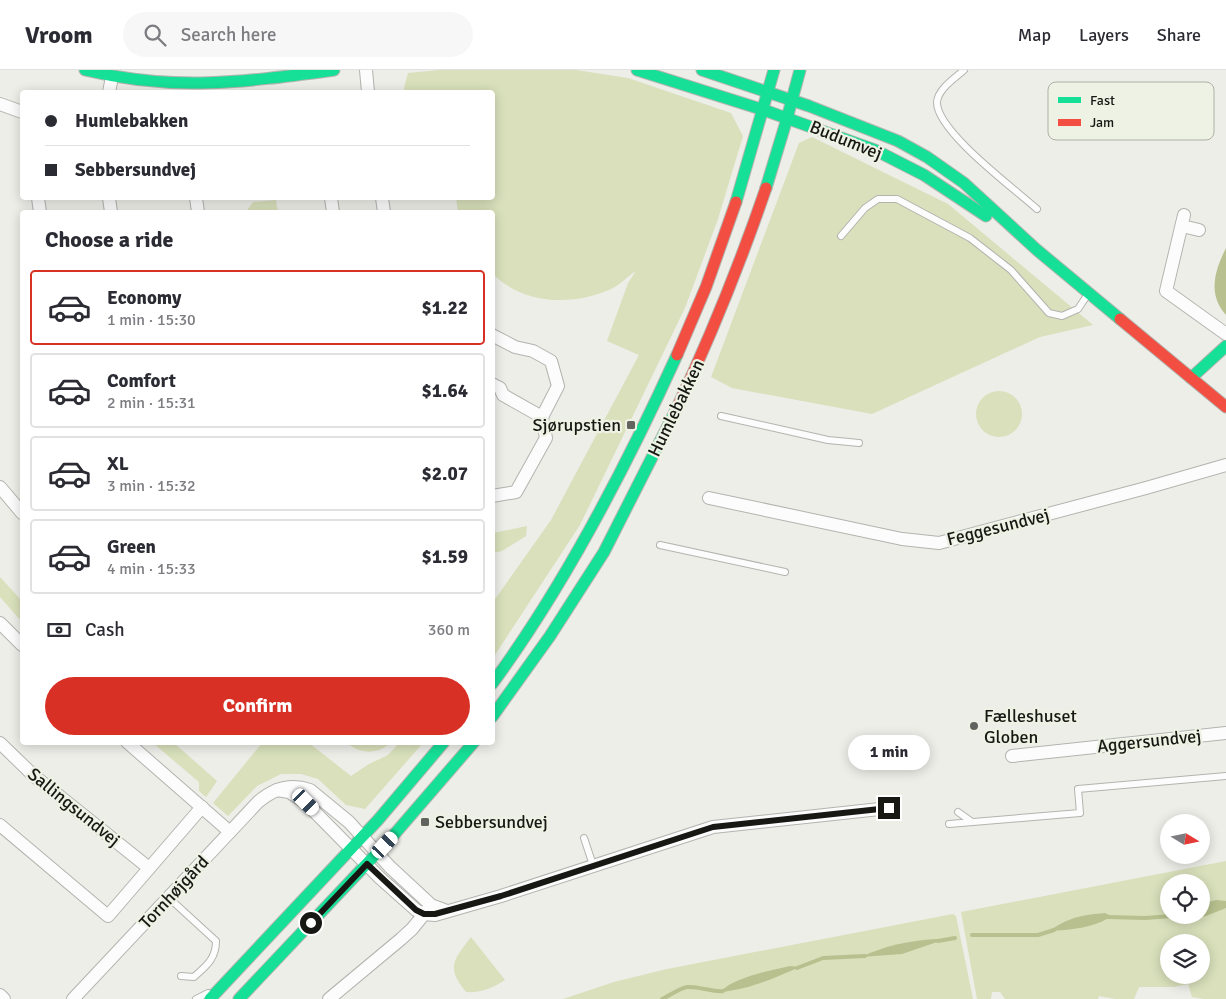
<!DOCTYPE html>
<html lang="en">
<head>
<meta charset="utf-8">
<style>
	:root { --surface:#fff; --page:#f7f7f7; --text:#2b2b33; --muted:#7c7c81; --line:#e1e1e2; --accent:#d93025 }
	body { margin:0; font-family:Signika,sans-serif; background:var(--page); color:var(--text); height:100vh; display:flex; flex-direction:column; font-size:19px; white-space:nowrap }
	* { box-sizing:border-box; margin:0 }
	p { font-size:16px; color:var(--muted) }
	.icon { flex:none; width:28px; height:28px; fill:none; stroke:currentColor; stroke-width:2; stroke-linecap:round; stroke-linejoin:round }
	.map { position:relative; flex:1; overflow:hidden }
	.side { position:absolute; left:20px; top:140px; width:475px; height:535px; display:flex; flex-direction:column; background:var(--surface); border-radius:5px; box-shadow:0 2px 12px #0003 }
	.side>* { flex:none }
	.top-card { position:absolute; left:20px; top:20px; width:475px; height:110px; border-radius:5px; box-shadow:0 2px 12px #0003; display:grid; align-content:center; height:110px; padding:0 25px; background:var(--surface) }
	.needle { width:32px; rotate:100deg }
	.buttons { position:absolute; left:1160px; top:744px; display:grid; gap:10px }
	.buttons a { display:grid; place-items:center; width:50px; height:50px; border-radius:50%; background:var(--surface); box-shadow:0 2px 12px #0003; font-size:25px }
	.end { position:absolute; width:22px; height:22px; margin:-11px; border:6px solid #171813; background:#fff; box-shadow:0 0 0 2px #fff }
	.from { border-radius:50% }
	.bubble { position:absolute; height:35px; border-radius:18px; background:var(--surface); box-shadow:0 2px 12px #0003; font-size:16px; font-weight:700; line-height:35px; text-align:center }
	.car { position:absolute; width:15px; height:30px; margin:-15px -8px; border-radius:6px; box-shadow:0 0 4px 1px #0007; background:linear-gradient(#fff 24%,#345 0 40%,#fff 0 76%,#345 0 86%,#fff 0) }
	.top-card b { display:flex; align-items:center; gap:18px; height:48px; font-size:19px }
	.top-card b+b { border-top:1px solid var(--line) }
	.top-card i { width:12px; height:12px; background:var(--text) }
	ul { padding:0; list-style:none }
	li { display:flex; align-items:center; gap:15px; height:75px; margin:0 10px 8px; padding:0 15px; border:2px solid var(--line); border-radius:5px }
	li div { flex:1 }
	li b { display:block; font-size:19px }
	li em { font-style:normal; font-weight:700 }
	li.selected { border-color:var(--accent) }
	li>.icon { width:45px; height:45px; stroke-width:1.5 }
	h2 { padding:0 25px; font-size:22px; line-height:60px }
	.pay { display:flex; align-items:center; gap:12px; height:55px; padding:0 25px; font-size:19px }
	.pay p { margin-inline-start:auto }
	.action { display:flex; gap:10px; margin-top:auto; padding:10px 25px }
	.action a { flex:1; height:58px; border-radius:30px; background:var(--accent); color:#fff; font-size:20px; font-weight:700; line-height:58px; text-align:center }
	header { display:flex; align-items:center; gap:30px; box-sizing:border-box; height:70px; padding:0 25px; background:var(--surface); border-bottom:1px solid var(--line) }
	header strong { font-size:24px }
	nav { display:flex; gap:28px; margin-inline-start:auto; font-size:18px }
	.search { width:350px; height:45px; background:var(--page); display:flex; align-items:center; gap:12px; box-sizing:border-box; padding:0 18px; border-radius:28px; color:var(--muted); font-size:19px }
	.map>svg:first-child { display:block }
	.green { fill:#d9e0bb; fill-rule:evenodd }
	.water { fill:#b7c08e }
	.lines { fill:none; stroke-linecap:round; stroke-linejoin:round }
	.stream { stroke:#b7c08e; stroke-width:4 }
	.lane-casing { stroke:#b3b4af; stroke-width:8 }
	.street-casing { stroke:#b3b4af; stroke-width:14 }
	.fast-casing { stroke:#b3b4af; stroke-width:13 }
	.jam-casing { stroke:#b3b4af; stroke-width:13 }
	.lane { stroke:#fcfcfc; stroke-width:6 }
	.street { stroke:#fcfcfc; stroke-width:12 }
	.fast { stroke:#16e098; stroke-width:11 }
	.jam { stroke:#f24e42; stroke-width:11 }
	.route { stroke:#171813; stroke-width:6 }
	.poi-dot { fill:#62635e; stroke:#eef2e4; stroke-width:2 }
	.labels { text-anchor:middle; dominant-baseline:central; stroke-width:4.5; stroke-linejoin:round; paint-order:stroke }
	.street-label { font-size:18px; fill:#171813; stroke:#eef2e4 }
	.poi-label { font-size:18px; fill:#171813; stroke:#eef2e4; text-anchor:start }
	.key { fill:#eef2e4; stroke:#aeb1a5; stroke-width:1 }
	.key-label { font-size:14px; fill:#171813 }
</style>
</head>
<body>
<header>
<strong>Vroom</strong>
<div class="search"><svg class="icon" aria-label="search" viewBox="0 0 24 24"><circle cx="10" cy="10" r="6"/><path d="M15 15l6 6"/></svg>Search here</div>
<nav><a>Map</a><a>Layers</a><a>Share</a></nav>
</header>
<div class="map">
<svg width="1226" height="929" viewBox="0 0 1226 929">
	<rect width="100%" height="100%" fill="#edeee8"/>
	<!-- green -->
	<g class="green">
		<path d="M440,0h136l52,8 103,35 12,23 -25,83 -33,89 -105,217 -87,133v-56l58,-82 88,-165 -32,-14 21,-58 8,-12c-8,5 -16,14 -25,18 -38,17 -87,16 -118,-15l-1,-62h-34l-2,-14h36v-106h-87l-1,-4 4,-15z"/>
		<path d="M812,67l136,67 145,121 -53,12 -168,77 -140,-26 -21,-11 88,-234z"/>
		<path d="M276,130l2,12h-30v-3l5,-7z"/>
		<circle cx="999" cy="344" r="23"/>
		<path d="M527,456l-1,10 -24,15 -9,2v-20z"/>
		<path d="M0,507l22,24v21l-22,-25z"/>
		<path d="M153,673h21l43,38 -11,16 -7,-6v-9z"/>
		<path d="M262,673h47l42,33 18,-12 19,-9 11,-12h24l-58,66 -19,-4 -28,-26 -17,-5h-20l-24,12 -29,30 -15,-13z"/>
		<path d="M347,673h43c-12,12 -30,11 -43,0z"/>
		<path d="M1226,791v138h-22l-12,-2 -4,-13 -14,3h-35l-5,12h-19l-16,-3 -1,3h-93l-5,-7h-8l-1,7h-14l-16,-87zM1169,812h32v33h-32zM1169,872h32v33h-32z"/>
		<path d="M953,844l3,2 17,83h-410l51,-17 53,-13z"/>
		<path d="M471,867l34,43c-12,8 -24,13 -39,12 -20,-25 -13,-31 5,-55z"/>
	</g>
	<!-- water -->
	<g class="water">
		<path d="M1226,178v67c-19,-21 -11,-45 0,-67z"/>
		<path d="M1216,830l10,1v7l-20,8 -15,3 -5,-4h15v-11z"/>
		<path d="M1105,843l6,3c-15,12 -43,14 -62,15 21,-14 32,-16 56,-18z"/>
		<path d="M936,869l7,1 -41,14 -41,3c26,-12 47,-16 75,-18z"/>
		<path d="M790,896l10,1c-26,11 -51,23 -80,25 15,-15 49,-21 70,-26z"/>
	</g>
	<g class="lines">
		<!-- stream -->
		<g class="stream">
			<path d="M1107,847l38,1 41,-3"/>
			<path d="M972,865h66l16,-5"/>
			<path d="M938,871l17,-3"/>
			<path d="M797,898l26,-10 42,-2"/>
			<path d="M662,929c7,-3 18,-11 25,-12 12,-1 28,6 36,4"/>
		</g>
		<defs>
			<g id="lane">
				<path d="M964,0c-9,8 -26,19 -27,32 -1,29 78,87 100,107"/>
				<path d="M841,166l24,-28 13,-9h19l73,39 41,32 38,43 13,3 16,-7 10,-15"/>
				<path d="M721,346l107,24 31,3"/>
				<path d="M660,475l125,27"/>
				<path d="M958,742l14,10"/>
				<path d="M949,754l131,-11 -2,-24 148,-13"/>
				<path d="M584,768l9,27"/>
				<path d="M169,828l47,43c0,18 -10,25 -22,36l-13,-1"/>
				<path d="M196,929l12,-6"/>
			</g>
			<g id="street">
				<path d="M366,0l2,22"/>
				<path d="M109,22l3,-15"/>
				<path d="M0,34l22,8"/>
				<path d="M38,128l2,14"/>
				<path d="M109,128l2,14"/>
				<path d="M196,128l2,14"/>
				<path d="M331,128l2,14"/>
				<path d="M382,128l2,14"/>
				<path d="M1184,145l-18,76 60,43"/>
				<path d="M1182,156l17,4"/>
				<path d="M492,265l23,12 18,4 18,10 7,25 -16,31"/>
				<path d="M492,314l8,4 3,7 39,22 4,21 -30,54 -24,4"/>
				<path d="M0,417l22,26"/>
				<path d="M709,428l193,41 37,4 207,-55 80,-23"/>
				<path d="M0,553l22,22"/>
				<path d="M127,672l103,90"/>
				<path d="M0,673l33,32 116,93"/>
				<path d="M1012,686l214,-23"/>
				<path d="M277,720l12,2 16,10 75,76 36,32 8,4 11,1 66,-19 212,-69 176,-19"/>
				<path d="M0,755l108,91 94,-109"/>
				<path d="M0,925l4,4"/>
				<path d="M73,929l185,-197c15,-13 32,-19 52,-12l39,32 41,45 41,38 16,6"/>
				<path d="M329,929l72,-60 11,-10 17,-21"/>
			</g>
			<g id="fast">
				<path d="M85,0c89,22 160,12 249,0"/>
				<path d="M637,0l127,40 111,40 49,25 62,41"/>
				<path d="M702,0l107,36 89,35 29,16 37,26 73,67 83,69"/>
				<path d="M766,118l20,-66 14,-52"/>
				<path d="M736,132l38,-132"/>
				<path d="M1191,308l35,-32"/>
				<path d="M492,614c73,-99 134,-217 185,-329"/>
				<path d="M492,647l58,-81 54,-84 72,-142"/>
				<path d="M210,929l168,-179 66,-78"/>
				<path d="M239,929l153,-162 82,-95"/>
			</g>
			<g id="jam">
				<path d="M1120,249l106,88"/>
				<path d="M677,285l29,-68 30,-85"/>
				<path d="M676,340c34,-72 64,-146 90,-222"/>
			</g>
		</defs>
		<!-- lane casing -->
		<use href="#lane" class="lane-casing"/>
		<!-- street casing -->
		<use href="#street" class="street-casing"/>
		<!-- fast casing -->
		<use href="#fast" class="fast-casing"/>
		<!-- jam casing -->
		<use href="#jam" class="jam-casing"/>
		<!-- lane -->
		<use href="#lane" class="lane"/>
		<!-- street -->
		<use href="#street" class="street"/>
		<!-- fast -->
		<use href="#fast" class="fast"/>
		<!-- jam -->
		<use href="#jam" class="jam"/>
	</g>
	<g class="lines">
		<!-- route -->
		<path class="route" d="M311,853l56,-59 49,46 8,4h11l66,-18 212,-69 176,-19"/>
	</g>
	<!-- markers -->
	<g class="poi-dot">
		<rect x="626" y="350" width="10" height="10" rx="2.5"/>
		<circle cx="974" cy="656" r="5"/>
		<rect x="420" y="747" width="10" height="10" rx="2.5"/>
	</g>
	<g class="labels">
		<!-- street labels -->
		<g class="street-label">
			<text transform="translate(846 70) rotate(22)">Budumvej</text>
			<text transform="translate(676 338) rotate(-64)">Humlebakken</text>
			<text transform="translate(998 457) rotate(-14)">Feggesundvej</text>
			<text transform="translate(1149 671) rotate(-6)">Aggersundvej</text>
			<text transform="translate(74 737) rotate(39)">Sallingsundvej</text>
			<text transform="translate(174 822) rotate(-47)">Tornhøjgård</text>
		</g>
		<!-- poi labels -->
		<g class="poi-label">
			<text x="621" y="355" text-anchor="end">Sjørupstien</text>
			<text x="984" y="646">Fælleshuset<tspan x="984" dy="21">Globen</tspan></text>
			<text x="435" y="752">Sebbersundvej</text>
		</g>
	</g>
	<!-- legend -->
	<rect x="1048" y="12" width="166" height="58" rx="8" class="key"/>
	<rect x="1058" y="27" width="23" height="6" fill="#16e098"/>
	<rect x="1058" y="49" width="23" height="7" fill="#f24e42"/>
	<g class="key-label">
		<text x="1090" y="35">Fast</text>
		<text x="1090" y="57">Jam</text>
	</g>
</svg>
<div class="buttons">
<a><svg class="needle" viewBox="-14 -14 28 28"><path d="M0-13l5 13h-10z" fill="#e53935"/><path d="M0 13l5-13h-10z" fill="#7c7c81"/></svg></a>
<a><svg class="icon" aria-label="locate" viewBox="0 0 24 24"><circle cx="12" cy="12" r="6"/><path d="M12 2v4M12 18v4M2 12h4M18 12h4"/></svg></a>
<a><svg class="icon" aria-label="layers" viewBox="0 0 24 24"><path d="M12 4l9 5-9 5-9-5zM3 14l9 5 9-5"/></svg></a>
</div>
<i class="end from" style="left:311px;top:853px"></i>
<i class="end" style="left:889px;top:738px"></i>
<div class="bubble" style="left:848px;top:665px;width:82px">1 min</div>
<i class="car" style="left:306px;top:732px;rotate:135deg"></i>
<i class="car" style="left:385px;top:775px;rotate:43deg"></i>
<div class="top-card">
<b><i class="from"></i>Humlebakken</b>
<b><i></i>Sebbersundvej</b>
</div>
<section class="side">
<h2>Choose a ride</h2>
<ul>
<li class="selected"><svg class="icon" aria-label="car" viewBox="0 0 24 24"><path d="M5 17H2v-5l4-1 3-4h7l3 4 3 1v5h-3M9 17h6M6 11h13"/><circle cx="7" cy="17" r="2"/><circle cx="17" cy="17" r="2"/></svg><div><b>Economy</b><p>1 min · 15:30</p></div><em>$1.22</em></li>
<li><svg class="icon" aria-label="car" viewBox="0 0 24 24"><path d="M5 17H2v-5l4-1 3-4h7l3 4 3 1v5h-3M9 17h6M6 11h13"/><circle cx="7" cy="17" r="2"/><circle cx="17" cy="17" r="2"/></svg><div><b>Comfort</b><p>2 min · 15:31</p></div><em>$1.64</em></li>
<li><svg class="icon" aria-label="car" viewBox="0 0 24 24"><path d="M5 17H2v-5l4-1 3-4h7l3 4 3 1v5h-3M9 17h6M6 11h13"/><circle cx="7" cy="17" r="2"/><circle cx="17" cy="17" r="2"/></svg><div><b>XL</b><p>3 min · 15:32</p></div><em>$2.07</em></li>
<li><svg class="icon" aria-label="car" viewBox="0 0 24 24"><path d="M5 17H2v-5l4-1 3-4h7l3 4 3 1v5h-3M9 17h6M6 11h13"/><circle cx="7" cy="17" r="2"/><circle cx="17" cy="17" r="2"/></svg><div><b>Green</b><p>4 min · 15:33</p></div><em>$1.59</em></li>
</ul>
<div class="pay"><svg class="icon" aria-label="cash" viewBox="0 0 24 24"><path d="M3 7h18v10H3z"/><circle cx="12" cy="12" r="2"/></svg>Cash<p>360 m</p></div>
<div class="action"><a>Confirm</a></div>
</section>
</div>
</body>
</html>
